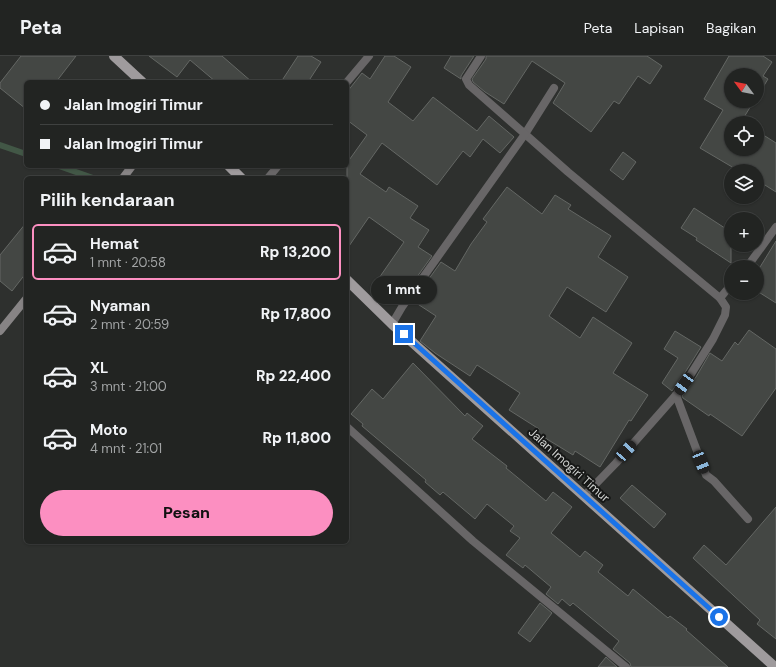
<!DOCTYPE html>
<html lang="id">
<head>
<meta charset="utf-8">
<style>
	:root { --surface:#222422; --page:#2e302f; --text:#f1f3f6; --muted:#a2a4a5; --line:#3f4140; --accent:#fc8fc1 }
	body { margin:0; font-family:"DM Sans",sans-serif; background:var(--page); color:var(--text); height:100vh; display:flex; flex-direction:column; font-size:15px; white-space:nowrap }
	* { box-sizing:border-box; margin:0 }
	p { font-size:13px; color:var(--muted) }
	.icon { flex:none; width:22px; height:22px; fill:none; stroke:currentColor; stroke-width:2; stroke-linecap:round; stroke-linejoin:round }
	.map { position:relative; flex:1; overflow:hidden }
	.panel { position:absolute; left:24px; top:120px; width:325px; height:368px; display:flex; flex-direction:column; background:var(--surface); border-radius:6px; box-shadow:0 1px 3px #0004,0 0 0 1px var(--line) }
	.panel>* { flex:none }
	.guide { position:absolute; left:24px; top:24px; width:325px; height:88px; border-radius:6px; box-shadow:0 1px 3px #0004,0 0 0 1px var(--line); display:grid; align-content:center; height:88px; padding:0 16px; background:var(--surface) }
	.needle { width:26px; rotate:302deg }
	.buttons { position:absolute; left:724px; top:12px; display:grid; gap:8px }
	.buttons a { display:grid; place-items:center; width:40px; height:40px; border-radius:50%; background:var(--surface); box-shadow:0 1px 3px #0004,0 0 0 1px var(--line); font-size:20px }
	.end { position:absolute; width:18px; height:18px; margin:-9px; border:5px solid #1a73e8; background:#fff; box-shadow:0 0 0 2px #fff }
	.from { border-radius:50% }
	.bubble { position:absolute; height:28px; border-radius:14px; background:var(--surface); box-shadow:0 1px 3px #0004,0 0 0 1px var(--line); font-size:13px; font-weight:800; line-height:28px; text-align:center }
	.car { position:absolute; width:12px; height:24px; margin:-12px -6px; border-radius:5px; box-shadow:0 0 3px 1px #0007; background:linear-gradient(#222 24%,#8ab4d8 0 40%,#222 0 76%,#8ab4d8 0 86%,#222 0) }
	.guide b { display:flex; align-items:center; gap:14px; height:38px; font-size:15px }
	.guide b+b { border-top:1px solid var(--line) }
	.guide i { width:10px; height:10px; background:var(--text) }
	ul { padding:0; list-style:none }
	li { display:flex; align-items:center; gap:12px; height:56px; margin:0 8px 6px; padding:0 8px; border:2px solid transparent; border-radius:6px }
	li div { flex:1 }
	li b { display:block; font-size:15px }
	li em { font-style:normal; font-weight:800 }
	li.selected { border-color:var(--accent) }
	li>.icon { width:36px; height:36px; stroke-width:1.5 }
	h2 { padding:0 16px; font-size:18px; line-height:48px }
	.button { display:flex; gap:8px; margin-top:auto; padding:8px 16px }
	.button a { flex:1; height:46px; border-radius:24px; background:var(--accent); color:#111; font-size:16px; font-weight:800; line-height:46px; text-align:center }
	header { display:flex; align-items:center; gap:24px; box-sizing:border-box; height:56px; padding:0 20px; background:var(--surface); border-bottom:1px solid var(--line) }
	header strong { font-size:19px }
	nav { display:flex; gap:22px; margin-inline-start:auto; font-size:14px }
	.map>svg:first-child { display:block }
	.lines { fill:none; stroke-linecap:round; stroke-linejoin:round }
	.stream { stroke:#425746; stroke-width:6 }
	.building { fill:#444744; stroke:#646764 }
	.street { stroke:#686667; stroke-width:8 }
	.secondary { stroke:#878485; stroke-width:8 }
	.primary { stroke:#9f9b9d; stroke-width:10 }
	.route { stroke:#1a73e8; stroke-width:5 }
	.labels { text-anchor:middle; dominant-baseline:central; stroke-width:4; stroke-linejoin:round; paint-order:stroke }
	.street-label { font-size:12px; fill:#d2d4d2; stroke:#171817 }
</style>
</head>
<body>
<header>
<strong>Peta</strong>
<nav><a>Peta</a><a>Lapisan</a><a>Bagikan</a></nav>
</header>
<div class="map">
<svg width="776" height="611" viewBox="0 0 776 611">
	<rect width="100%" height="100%" fill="#2e302e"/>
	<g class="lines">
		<!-- stream -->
		<g class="stream">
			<path d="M0,89l26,9"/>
			<path d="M59,110l34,12"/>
		</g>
	</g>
	<!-- building -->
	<g class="building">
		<path d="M21,0h55l-20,26h-30v27l-26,-21v-5z"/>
		<path d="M149,0h73l30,26h-36l-26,-22 -13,17z"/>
		<path d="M298,0h13l10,6 -13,20h-27z"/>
		<path d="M385,0h9l17,11 -23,35 25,19 20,-24 44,34 12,-15 25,21 -14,16 -17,-14 -13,18 -7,-6 -26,34 -55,-42 -22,31 26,18 3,-5 29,19 -8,12 19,12 -11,17 14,9 -28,39 -25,-17 25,-36 -35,-25 -22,32v-86l20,-28 -20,-15v-28l15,-19 8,6z"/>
		<path d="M451,0h23l-13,20v3l-17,-11z"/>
		<path d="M486,0h161l15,10 -12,18 -12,-8 -19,28 -5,-3 -23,31 -38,-29 12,-20 -33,-22 -28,43 -19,-12 -12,-10 -1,-3 14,-20z"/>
		<path d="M729,0h34l9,6 -9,14 5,3 -11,18v-22h-26v26h23l-13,21 2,1h-12v26h26v-18l19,12v49l-19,-12v-9h-15l-2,-2 -1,2 -39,-23 23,-38 -19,-11z"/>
		<path d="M623,96l13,10 -13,18 -13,-10z"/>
		<path d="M507,131l35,27 13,-19 16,10 -3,4 43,27 -13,21 30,20 -22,35 -39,-25 -18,29 31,22 13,-21 39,26 -19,30 35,22 -17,26 -2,-1 -29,47 -25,-16 -2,4 -36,-22 2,-4 -30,-19 11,-17 -43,-28 -7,11 -35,-23 -15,-12 16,-25 -23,-15 28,-39 14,9 16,-27 16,-22 -4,-3z"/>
		<path d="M694,152l37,24v31l-35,-23 1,-2 -16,-10z"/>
		<path d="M26,167v50l-14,18 -12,-10v-26z"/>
		<path d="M776,185v62l-19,-12v-19z"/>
		<path d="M749,274l27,19v39l-34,48 -32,-22 -1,2 -26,-18 -1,-2 14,-19 14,-24 12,8 13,-19 3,3z"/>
		<path d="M675,275l26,16 -15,24 -14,20 -10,-8 16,-25 -14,-9z"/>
		<path d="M413,307l52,53 2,-3 16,13 -11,13 35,27 -1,2 40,33 7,-9 19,15 -21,26 29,24 5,-6 18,14 -5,7 30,24 5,-7 35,29 2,-2 17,13 -1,1 42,37h-97l-1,-4 -17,-14 6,-8 -46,-38 -3,3 -8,-7 -4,5 -12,-10 5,-7 -26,-22 -2,3 -17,-13 14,-17 -10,-7 4,-5 -27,-22 -12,15 -32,-27 -3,3 -15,-13 1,-2 -64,-54 1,-2 -12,-10 21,-25 11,10z"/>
		<path d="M632,429l34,29 -12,14 -34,-30z"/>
		<path d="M776,451v132l-19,-15 3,-4 -67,-62 11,-13 22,20z"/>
		<path d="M540,547l12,10 -22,29 -12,-9z"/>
		<path d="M606,601l11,10h-19z"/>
	</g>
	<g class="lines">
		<!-- street -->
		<g class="street">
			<path d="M347,26l22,-26"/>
			<path d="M554,32l-29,46 43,38 152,126 6,9 -1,8 -12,24 -22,35 -15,21 -60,68 -32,33"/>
			<path d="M268,122l10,-12"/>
			<path d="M747,211l29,-40"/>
			<path d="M720,242l11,-13"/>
			<path d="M392,268l10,-17 123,-173 -56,-49 -3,-6 4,-6 11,-17"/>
			<path d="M676,339l30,80 8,6 34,38"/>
			<path d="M347,371l126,114 153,126"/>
		</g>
		<!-- secondary -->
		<g class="secondary">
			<path d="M123,122l9,-12"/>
			<path d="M0,275l26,-32"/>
		</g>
		<!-- primary -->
		<g class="primary">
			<path d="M114,0l28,26"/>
			<path d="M229,110l12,12"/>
			<path d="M347,224l45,44 383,343"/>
		</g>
	</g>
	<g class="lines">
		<!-- route -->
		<path class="route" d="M404,278l315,283"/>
	</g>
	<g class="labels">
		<!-- street labels -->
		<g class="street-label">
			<text transform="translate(569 409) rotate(42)">Jalan Imogiri Timur</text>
		</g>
	</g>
</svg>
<div class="buttons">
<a><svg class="needle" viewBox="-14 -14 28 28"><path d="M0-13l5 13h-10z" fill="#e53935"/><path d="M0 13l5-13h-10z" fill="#a2a4a5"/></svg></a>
<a><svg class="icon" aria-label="locate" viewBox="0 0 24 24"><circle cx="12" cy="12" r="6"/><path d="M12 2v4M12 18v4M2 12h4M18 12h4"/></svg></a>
<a><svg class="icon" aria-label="layers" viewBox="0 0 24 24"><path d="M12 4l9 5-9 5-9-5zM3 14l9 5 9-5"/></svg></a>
<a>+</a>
<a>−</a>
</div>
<i class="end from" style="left:719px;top:561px"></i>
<i class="end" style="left:404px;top:278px"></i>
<div class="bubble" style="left:371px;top:220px;width:66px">1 mnt</div>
<i class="car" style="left:684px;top:328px;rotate:216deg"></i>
<i class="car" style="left:626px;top:395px;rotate:42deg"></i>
<i class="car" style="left:701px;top:406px;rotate:158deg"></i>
<div class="guide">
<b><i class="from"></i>Jalan Imogiri Timur</b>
<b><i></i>Jalan Imogiri Timur</b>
</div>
<section class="panel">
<h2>Pilih kendaraan</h2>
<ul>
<li class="selected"><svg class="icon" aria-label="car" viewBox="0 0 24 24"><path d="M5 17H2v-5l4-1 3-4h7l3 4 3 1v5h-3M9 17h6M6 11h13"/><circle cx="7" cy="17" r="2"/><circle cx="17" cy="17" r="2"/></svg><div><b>Hemat</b><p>1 mnt · 20:58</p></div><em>Rp 13,200</em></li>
<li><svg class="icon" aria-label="car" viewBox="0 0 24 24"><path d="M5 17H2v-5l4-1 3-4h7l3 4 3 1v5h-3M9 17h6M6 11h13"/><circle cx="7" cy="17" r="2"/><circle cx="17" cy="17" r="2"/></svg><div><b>Nyaman</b><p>2 mnt · 20:59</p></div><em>Rp 17,800</em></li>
<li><svg class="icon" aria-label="car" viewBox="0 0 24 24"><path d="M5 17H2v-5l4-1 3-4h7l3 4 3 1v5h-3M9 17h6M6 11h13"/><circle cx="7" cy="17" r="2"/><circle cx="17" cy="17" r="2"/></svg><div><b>XL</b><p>3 mnt · 21:00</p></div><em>Rp 22,400</em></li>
<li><svg class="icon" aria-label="car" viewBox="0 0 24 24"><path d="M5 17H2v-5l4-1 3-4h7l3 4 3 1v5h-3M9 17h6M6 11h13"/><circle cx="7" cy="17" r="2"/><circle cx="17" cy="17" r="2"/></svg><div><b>Moto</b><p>4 mnt · 21:01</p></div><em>Rp 11,800</em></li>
</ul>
<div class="button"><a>Pesan</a></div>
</section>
</div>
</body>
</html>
